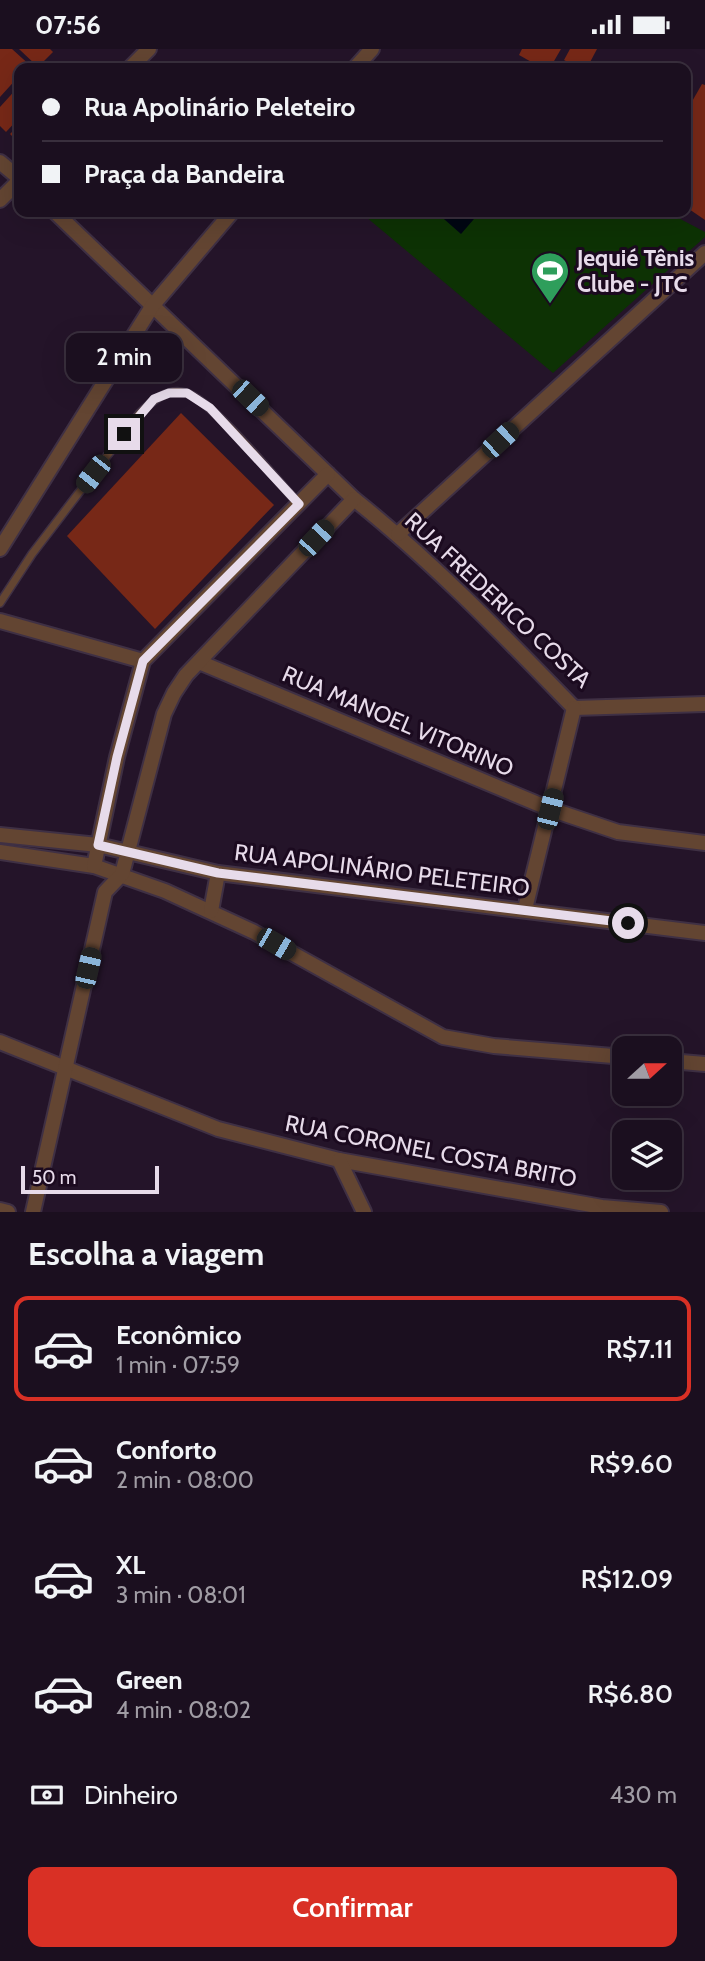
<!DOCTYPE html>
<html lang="pt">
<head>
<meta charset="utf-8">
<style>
	:root { --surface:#1b0f1f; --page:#281d2c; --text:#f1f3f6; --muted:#a09ca4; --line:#392f3d; --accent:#d93025 }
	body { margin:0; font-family:Cabin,sans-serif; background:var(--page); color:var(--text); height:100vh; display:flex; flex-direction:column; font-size:26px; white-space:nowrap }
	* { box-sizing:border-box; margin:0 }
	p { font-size:23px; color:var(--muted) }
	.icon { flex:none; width:38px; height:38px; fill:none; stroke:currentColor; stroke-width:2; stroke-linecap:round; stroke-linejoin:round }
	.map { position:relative; height:1163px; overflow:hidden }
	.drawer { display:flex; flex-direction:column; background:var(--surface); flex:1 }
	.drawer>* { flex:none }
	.guide { position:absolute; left:14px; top:14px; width:677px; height:154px; border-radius:14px; box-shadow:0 7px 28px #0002,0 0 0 2px var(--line); display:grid; align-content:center; height:154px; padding:0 28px; background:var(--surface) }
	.needle { width:46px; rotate:69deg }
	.tools { position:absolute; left:612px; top:987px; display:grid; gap:14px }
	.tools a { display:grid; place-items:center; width:70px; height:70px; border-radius:14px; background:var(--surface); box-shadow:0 7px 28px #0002,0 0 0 2px var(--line); font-size:35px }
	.scale { position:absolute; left:21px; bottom:18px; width:138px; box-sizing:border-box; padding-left:7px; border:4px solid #e7dbea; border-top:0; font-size:19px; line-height:24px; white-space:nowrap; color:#e7dbea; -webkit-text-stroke:5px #1b0a1f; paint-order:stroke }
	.end { position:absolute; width:32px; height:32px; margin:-16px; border:9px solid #e7dbea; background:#111; box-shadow:0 0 0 4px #111 }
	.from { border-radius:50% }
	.bubble { position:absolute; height:49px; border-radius:14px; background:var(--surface); box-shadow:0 7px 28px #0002,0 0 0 2px var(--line); font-size:23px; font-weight:600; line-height:49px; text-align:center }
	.car { position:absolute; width:21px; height:42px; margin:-21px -10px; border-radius:9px; box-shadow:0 0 5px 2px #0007; background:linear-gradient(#222 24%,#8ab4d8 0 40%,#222 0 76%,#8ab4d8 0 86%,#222 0) }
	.guide b { display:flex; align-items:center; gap:24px; height:66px; font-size:26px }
	.guide b+b { border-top:2px solid var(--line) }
	.guide i { width:18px; height:18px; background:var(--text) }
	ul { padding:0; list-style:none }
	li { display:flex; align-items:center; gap:21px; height:105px; margin:0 14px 10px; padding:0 14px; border:4px solid transparent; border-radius:14px }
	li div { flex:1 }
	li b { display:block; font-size:26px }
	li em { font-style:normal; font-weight:600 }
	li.on { border-color:var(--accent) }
	li>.icon { width:63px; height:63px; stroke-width:1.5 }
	h2 { padding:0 28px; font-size:32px; line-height:84px }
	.pay { display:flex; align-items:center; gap:18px; height:77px; padding:0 28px; font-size:26px }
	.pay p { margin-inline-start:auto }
	.cta { display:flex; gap:14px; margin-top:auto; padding:14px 28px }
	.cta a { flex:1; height:80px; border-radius:14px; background:var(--accent); color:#fff; font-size:28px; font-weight:600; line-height:80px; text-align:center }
	.status { display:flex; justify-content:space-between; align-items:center; height:49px; padding:0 35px; background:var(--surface); direction:ltr }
	.status svg { height:19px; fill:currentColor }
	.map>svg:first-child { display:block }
	.green { fill:#0d3204 }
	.water { fill:#000613 }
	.building { fill:#772817 }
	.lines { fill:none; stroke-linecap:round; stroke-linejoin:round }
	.service-casing { stroke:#3f3044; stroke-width:10 }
	.minor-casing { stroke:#3f3044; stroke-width:18 }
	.service { stroke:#634532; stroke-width:7 }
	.minor { stroke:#634532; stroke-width:14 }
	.route { stroke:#e7dbea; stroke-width:9 }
	.labels { text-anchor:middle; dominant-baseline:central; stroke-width:6; stroke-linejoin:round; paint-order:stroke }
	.poi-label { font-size:23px; font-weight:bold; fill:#e7dbea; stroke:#1b0a1f; text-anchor:start }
	.street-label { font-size:23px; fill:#e7dbea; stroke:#1b0a1f }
</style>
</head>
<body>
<div class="status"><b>07:56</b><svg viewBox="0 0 49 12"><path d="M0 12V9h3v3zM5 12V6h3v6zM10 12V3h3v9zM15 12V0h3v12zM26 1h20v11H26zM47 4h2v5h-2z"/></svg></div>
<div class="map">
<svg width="705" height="1163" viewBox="0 0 705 1163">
	<rect width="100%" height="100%" fill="#241429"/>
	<!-- green -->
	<path class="green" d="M360,163h307l38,20v5l-152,136z"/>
	<!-- water -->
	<path class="water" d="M436,163h44l-19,22z"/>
	<!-- building -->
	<g class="building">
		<path d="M0,0h12l21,19h-14v8l-19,21z"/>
		<path d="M19,0h31l3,3 -15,15z"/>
		<path d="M522,0h39l-11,19h-8l-23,-13z"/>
		<path d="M570,0h27l-10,19h-9l-14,-8z"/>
		<path d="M702,35l3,1v135l-19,-13v-95z"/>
		<path d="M19,37v32l-13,14 -6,-6v-19z"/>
		<path d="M19,76v18l-9,-9z"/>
		<path d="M181,364l93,92 -119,124 -88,-93z"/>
	</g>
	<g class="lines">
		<defs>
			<path id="service" d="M0,554l32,-49 107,-140c12,-12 28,-27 47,-21 26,7 91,88 113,111"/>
			<g id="minor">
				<path d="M130,19l19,-19"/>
				<path d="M355,19l17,-19"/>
				<path d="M0,113l19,16"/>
				<path d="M0,151l19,-19"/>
				<path d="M55,163l299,287c79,63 149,136 220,209l131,-4"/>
				<path d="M398,485l307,-281"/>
				<path d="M0,500l153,-244 79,-93"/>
				<path d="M0,572l143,40"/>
				<path d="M199,613l351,147 68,23 87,11"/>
				<path d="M0,786l98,10 120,28 487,60"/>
				<path d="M0,803l94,14 71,25 89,41 189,105 51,9 131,11"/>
				<path d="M94,817l23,-109 26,-96 185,-187"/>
				<path d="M525,860l49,-201"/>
				<path d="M211,862l7,-38"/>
				<path d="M0,993l218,87 121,31 263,47 59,5"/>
				<path d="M670,1012l35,3"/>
				<path d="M339,1111l25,52"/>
				<path d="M0,1161l8,2"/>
				<path d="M33,1163l72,-320 17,-18 42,-160 10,-21 12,-18 168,-176"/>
			</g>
		</defs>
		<!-- service casing -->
		<use href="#service" class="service-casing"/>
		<!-- minor casing -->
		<use href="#minor" class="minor-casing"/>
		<!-- service -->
		<use href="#service" class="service"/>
		<!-- minor -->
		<use href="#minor" class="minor"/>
	</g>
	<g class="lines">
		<!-- route -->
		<path class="route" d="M124,385l30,-35 15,-6h18l23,15 89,96 -156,157 -26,96 -19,88 120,28 410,50"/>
	</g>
	<!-- icons -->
	<defs>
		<symbol id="stadium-pin" viewBox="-11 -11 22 30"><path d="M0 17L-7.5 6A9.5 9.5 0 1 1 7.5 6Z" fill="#2e9e5b" stroke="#1b0a1f"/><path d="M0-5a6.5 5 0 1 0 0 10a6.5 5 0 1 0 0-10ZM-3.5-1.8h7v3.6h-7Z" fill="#fff"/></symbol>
	</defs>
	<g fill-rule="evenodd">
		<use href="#stadium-pin" x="528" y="200" width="44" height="60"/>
	</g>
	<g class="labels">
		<!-- poi labels -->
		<g class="poi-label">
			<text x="577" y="209">Jequié Tênis<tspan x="577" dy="26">Clube - JTC</tspan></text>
		</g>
		<!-- street labels -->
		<g class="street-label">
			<text transform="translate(498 551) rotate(43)">RUA FREDERICO COSTA</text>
			<text transform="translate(398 672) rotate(23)">RUA MANOEL VITORINO</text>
			<text transform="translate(382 821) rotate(7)">RUA APOLINÁRIO PELETEIRO</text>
			<text transform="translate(431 1102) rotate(11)">RUA CORONEL COSTA BRITO</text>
		</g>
	</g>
</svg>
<div class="tools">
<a><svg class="needle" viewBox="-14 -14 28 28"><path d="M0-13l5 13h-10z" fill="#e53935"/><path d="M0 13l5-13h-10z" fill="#a09ca4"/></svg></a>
<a><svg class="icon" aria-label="layers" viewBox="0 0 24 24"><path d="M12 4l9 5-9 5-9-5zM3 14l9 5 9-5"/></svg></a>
</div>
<div class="scale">50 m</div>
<i class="end from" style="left:628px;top:874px"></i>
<i class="end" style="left:124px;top:385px"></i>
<div class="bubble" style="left:66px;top:284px;width:116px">2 min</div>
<i class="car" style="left:250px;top:349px;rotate:134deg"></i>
<i class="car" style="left:500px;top:391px;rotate:47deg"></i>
<i class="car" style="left:93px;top:425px;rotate:218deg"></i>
<i class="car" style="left:316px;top:489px;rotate:43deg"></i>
<i class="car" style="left:550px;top:760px;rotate:14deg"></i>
<i class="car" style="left:276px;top:895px;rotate:120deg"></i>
<i class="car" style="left:88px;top:919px;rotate:13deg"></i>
<div class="guide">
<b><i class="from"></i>Rua Apolinário Peleteiro</b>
<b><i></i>Praça da Bandeira</b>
</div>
</div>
<section class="drawer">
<h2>Escolha a viagem</h2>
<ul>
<li class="on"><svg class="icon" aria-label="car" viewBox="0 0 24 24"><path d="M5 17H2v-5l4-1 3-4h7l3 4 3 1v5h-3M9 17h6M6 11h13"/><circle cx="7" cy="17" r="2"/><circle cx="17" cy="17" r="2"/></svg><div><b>Econômico</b><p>1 min · 07:59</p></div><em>R$7.11</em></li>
<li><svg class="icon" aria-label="car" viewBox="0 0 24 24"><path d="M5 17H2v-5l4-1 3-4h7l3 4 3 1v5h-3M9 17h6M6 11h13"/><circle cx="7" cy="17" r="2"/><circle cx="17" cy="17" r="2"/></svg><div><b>Conforto</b><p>2 min · 08:00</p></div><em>R$9.60</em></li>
<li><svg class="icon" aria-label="car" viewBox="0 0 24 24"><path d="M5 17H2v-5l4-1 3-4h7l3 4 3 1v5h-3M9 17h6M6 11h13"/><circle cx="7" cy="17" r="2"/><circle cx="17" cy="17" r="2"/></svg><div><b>XL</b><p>3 min · 08:01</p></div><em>R$12.09</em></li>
<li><svg class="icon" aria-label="car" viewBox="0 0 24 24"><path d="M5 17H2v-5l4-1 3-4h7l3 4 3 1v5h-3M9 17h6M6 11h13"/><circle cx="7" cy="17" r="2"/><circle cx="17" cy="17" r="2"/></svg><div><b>Green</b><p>4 min · 08:02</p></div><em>R$6.80</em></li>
</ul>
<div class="pay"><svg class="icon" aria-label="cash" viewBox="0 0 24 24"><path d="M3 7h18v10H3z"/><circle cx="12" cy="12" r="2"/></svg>Dinheiro<p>430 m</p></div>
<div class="cta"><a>Confirmar</a></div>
</section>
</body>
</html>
